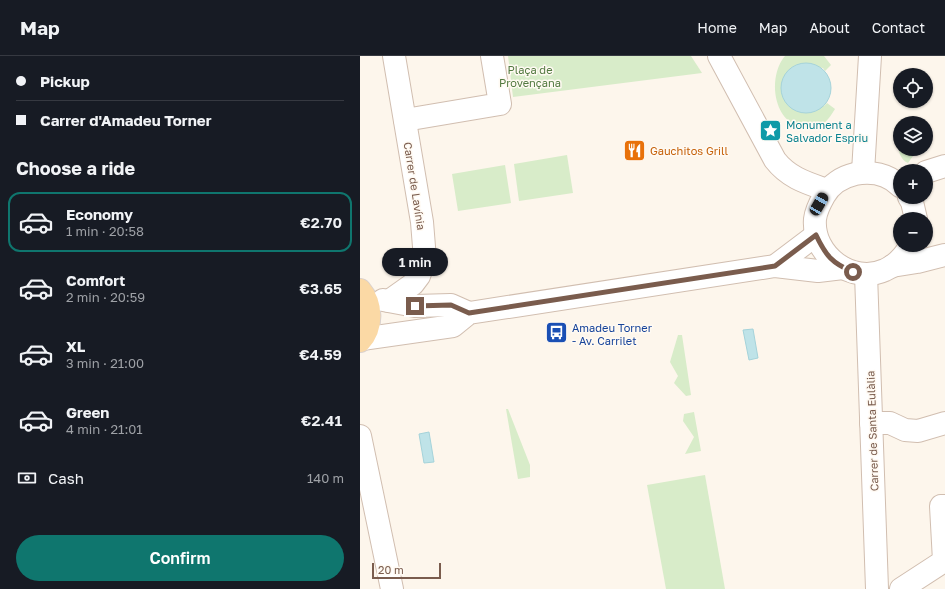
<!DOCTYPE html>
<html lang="en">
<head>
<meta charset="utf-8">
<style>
	:root { --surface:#171b24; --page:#20242c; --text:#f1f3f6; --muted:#9ea1a6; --line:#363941; --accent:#0f766e }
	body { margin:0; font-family:"Golos Text",sans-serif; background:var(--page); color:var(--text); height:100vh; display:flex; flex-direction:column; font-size:15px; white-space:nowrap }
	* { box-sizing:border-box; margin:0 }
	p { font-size:13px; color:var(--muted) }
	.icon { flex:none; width:22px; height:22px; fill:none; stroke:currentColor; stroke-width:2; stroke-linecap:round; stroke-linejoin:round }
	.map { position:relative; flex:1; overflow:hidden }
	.drawer { display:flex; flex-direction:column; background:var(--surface); width:360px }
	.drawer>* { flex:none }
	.hud { display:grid; align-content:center; height:88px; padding:0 16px; background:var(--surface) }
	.buttons { position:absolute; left:533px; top:12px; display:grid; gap:8px }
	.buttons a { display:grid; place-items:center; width:40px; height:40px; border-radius:50%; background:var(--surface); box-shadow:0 1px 3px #0004; font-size:20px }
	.scale { position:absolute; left:12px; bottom:10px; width:69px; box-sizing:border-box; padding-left:4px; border:2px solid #7a5c4d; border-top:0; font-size:11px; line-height:14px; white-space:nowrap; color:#7a5c4d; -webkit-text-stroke:3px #fffaf3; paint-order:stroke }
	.end { position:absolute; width:18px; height:18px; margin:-9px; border:5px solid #7a5c4d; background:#fff; box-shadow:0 0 0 2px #fff }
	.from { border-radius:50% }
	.bubble { position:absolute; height:28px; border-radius:14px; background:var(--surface); box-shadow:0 1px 3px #0004; font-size:13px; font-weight:600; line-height:28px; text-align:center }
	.car { position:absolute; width:12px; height:24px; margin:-12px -6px; border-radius:5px; box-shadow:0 0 3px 1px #0007; background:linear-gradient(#222 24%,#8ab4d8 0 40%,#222 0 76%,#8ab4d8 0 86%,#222 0) }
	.hud b { display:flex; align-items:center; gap:14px; height:38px; font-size:15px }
	.hud b+b { border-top:1px solid var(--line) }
	.hud i { width:10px; height:10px; background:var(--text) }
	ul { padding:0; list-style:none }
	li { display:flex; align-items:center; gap:12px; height:60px; margin:0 8px 6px; padding:0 8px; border:2px solid transparent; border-radius:12px }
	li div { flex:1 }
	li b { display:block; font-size:15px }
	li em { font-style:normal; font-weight:600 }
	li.on { border-color:var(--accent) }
	li>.icon { width:36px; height:36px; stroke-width:1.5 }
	h2 { padding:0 16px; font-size:18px; line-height:48px }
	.pay { display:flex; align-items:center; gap:10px; height:44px; padding:0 16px; font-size:15px }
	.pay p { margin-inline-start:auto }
	.action { display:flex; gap:8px; margin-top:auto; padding:8px 16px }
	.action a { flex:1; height:46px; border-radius:24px; background:var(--accent); color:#fff; font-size:16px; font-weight:600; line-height:46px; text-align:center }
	header { display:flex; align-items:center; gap:24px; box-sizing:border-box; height:56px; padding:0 20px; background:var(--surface); border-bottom:1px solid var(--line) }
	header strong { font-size:19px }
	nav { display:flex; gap:22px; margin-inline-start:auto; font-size:14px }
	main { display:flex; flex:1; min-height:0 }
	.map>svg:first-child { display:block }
	.green { fill:#d8ecc9 }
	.water { fill:#bfe3e8; stroke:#a5d3da }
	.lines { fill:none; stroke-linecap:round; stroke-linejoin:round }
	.minor-casing { stroke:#d1beb0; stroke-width:24 }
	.major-casing { stroke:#dad1cd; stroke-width:24 }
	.minor { stroke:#fff; stroke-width:22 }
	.major { stroke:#fbd9a5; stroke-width:22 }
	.route { stroke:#7a5c4d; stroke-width:5 }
	.labels { text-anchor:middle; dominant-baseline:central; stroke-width:3; stroke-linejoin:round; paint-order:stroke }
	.park-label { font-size:11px; fill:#537a41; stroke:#fffaf3 }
	.culture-label { font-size:11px; fill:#0d838f; stroke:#fffaf3; text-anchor:start }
	.food-label { font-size:11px; fill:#c56008; stroke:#fffaf3; text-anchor:start }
	.street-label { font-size:11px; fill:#7a5c4d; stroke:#fffaf3 }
	.transit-label { font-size:11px; fill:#164399; stroke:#fffaf3; text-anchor:start }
</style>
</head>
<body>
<header>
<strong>Map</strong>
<nav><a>Home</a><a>Map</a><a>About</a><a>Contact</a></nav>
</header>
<main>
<section class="drawer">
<div class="hud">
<b><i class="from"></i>Pickup</b>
<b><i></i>Carrer d'Amadeu Torner</b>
</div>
<h2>Choose a ride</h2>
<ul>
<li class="on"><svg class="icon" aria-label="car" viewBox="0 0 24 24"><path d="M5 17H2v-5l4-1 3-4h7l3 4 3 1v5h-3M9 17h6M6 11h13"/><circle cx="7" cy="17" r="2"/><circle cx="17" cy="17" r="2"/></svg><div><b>Economy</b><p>1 min · 20:58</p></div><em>€2.70</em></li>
<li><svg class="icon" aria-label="car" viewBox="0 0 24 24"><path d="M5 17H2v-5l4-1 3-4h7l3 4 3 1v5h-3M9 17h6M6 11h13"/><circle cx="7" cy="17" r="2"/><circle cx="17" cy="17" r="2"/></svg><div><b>Comfort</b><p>2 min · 20:59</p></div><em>€3.65</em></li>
<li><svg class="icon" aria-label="car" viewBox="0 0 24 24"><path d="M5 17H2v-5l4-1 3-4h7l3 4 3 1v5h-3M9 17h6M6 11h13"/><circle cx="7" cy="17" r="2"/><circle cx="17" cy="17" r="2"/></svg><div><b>XL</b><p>3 min · 21:00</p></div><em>€4.59</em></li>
<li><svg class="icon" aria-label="car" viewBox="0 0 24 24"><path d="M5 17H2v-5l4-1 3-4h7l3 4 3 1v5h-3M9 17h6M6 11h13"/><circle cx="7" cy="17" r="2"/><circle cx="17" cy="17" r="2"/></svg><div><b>Green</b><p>4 min · 21:01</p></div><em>€2.41</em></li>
</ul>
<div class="pay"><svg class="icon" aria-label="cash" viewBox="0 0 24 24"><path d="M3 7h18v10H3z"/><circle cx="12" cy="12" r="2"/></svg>Cash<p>140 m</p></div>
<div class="action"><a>Confirm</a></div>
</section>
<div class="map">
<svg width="585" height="533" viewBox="0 0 585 533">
	<rect width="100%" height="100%" fill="#fdf6ec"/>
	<!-- green -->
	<g class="green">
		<path d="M148,0h183l11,17 -189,24z"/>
		<path d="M425,0h39l7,9 -6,6 -2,-3 -27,-3c-15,9 -19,26 -8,40l36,1 3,-3 8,6c-4,6 -7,12 -14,16 -5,3 -10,3 -15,3 -33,-3 -39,-51 -21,-72z"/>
		<path d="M540,76v17h18l-10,14c-11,-5 -11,-20 -8,-31z"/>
		<path d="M207,99l6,38 -54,8 -5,-37z"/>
		<path d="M145,109l6,38 -53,8 -6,-37z"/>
		<path d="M318,279h4l9,60 -5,1 -12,-13 4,-7 -8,-14z"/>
		<path d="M146,353h2l22,56v12l-12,2z"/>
		<path d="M334,356l7,39 -16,3 9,-17 -11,-16 1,-7z"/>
		<path d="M345,419l20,114h-59l-19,-104z"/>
	</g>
	<!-- water -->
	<g class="water">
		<circle cx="446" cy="32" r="25"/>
		<path d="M393,273l5,29 -9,2 -6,-30z"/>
		<path d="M69,376l5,30 -10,1 -5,-29z"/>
	</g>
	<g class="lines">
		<defs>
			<g id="minor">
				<path d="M359,0l56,104c14,18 32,23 52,30"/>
				<path d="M45,64l95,-16 -8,-48"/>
				<path d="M503,116l7,-116"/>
				<path d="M566,116l19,-6"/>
				<path d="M540,130c-12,-12 -29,-15 -45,-12 -13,3 -25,11 -31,22 -4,7 -8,15 -9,23 -3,36 37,66 70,51 12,-5 20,-15 26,-25"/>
				<path d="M549,141l3,5 4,17"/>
				<path d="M415,210l41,-31"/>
				<path d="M532,210l25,-4 28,-7"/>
				<path d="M506,218l11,315"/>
				<path d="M23,244l32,6 36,-1 18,8"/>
				<path d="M29,245l24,-17 6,-8 6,-17 -3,-37 -28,-166"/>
				<path d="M2,283l91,-13 16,-13 306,-47 43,5 25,-3"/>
				<path d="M511,367h19l15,7 13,1 27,-8"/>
				<path d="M0,380l32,153"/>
				<path d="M541,533l43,-28 -3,-55h4"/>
			</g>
			<path id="major" d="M0,234c12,14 13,37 0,51"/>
		</defs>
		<!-- minor casing -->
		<use href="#minor" class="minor-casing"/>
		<!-- major casing -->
		<use href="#major" class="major-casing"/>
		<!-- minor -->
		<use href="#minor" class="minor"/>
		<!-- major -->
		<use href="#major" class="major"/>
	</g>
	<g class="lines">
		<!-- route -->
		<path class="route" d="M55,250l36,-1 18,8 306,-47 41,-31c10,21 16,28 37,37"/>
	</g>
	<!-- icons -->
	<defs>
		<symbol id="sight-square" viewBox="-11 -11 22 22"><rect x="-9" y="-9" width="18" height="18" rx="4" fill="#0f9aa8" stroke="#fffaf3"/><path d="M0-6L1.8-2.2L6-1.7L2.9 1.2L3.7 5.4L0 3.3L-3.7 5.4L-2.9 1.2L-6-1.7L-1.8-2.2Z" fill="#fff"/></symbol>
		<symbol id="restaurant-square" viewBox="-11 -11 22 22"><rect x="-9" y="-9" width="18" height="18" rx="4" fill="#e8710a" stroke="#fffaf3"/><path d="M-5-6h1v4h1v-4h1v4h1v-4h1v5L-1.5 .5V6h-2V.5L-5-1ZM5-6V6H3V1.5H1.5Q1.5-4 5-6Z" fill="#fff"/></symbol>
		<symbol id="bus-square" viewBox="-11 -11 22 22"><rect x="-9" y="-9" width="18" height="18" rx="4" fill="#1a4fb4" stroke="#fffaf3"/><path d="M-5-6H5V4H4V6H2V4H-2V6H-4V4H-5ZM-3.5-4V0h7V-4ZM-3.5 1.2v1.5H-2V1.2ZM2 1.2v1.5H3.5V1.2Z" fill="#fff"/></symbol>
	</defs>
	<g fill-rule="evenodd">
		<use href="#sight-square" x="398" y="62" width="25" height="25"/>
		<use href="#restaurant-square" x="262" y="82" width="25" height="25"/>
		<use href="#bus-square" x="184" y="264" width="25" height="25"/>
	</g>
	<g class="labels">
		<!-- park labels -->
		<g class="park-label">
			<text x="170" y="13">Plaça de<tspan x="170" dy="13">Provençana</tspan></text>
		</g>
		<!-- culture labels -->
		<g class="culture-label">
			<text x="426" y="68">Monument a<tspan x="426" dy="13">Salvador Espriu</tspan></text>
		</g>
		<!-- food labels -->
		<g class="food-label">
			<text x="290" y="94">Gauchitos Grill</text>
		</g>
		<!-- street labels -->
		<g class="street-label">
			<text transform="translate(55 130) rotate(81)">Carrer de Lavínia</text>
			<text transform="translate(512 375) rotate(-92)">Carrer de Santa Eulàlia</text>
		</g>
		<!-- transit labels -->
		<g class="transit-label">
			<text x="212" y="271">Amadeu Torner<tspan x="212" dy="13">- Av. Carrilet</tspan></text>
		</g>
	</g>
</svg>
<div class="buttons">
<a><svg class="icon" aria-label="locate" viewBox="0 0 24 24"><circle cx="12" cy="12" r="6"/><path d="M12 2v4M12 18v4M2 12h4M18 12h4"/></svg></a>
<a><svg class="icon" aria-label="layers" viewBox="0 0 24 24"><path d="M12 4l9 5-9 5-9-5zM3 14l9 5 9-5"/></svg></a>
<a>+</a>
<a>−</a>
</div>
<div class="scale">20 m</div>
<i class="end from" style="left:493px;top:216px"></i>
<i class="end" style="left:55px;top:250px"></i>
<div class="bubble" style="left:22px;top:192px;width:66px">1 min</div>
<i class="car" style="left:459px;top:148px;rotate:30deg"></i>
</div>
</main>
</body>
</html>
